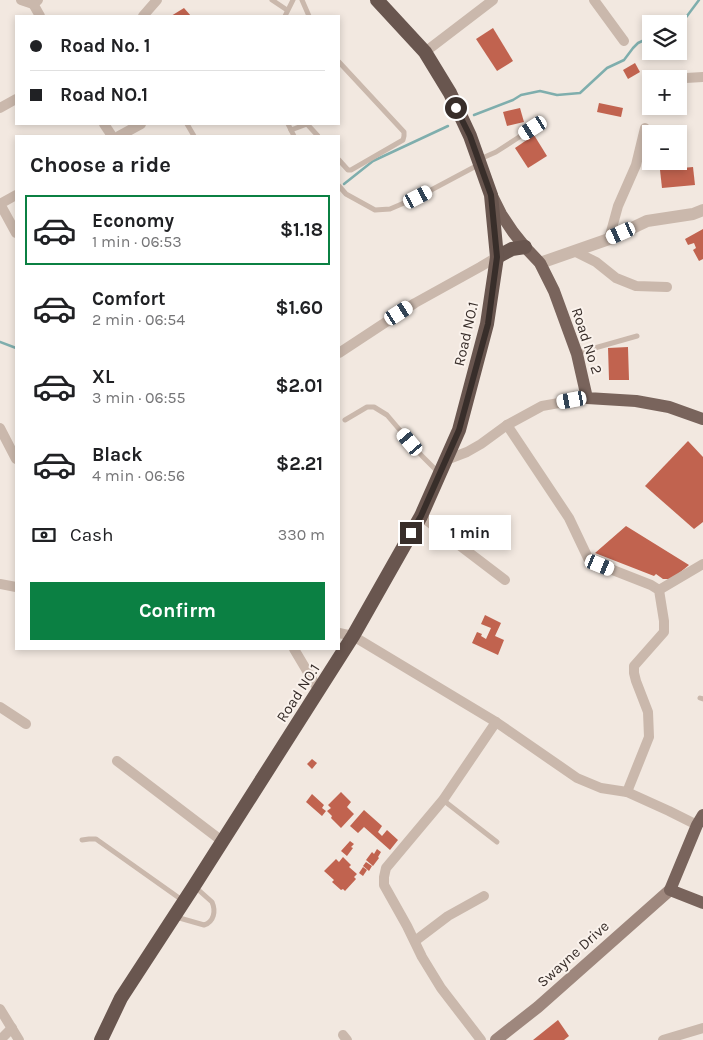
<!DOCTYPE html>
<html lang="en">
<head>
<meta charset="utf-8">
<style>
	:root { --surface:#fff; --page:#f2f2f2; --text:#202124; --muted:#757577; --line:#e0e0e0; --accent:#0b8043 }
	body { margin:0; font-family:Karla,sans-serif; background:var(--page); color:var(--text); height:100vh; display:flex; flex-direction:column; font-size:19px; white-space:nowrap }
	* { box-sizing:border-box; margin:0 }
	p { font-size:16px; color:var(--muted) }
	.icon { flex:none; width:28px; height:28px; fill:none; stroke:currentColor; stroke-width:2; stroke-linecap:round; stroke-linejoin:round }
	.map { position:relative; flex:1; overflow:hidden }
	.sheet { position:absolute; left:15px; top:135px; width:325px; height:515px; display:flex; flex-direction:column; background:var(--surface); border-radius:0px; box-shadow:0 2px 8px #0003 }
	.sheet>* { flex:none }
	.hud { position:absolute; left:15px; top:15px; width:325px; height:110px; border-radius:0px; box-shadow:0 2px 8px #0003; display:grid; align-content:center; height:110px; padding:0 15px; background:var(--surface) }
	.controls { position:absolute; left:642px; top:15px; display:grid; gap:10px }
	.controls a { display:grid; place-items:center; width:45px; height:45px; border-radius:0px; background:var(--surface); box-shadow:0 2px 8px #0003; font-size:25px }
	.end { position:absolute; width:22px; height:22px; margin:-11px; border:6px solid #382e2a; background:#fff; box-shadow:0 0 0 2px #fff }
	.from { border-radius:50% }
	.bubble { position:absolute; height:35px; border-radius:0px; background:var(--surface); box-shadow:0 2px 8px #0003; font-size:16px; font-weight:700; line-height:35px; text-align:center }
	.car { position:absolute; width:15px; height:30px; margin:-15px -8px; border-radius:6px; box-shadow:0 0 4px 1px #0007; background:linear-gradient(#fff 24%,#345 0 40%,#fff 0 76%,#345 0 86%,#fff 0) }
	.hud b { display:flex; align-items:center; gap:18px; height:48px; font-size:19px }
	.hud b+b { border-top:1px solid var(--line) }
	.hud i { width:12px; height:12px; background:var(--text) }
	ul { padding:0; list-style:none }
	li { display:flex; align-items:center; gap:15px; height:70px; margin:0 10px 8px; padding:0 5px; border:2px solid transparent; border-radius:0px }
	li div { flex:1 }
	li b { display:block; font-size:19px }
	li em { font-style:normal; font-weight:700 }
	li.active { border-color:var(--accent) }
	li>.icon { width:45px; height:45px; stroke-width:1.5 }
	h2 { padding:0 15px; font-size:22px; line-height:60px }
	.pay { display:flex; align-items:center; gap:12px; height:55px; padding:0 15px; font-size:19px }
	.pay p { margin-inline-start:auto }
	.action { display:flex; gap:10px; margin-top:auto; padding:10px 15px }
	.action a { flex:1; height:58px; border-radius:0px; background:var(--accent); color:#fff; font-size:20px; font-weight:700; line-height:58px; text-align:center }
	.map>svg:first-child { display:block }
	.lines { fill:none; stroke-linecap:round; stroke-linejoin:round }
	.stream { stroke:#7faead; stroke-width:2.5 }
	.building { fill:#c1634f }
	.service { stroke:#cab8ac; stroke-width:5 }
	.minor { stroke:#cab8ac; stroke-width:10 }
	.tertiary { stroke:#cab8ac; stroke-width:12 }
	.secondary { stroke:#9e877d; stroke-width:12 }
	.primary { stroke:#79645c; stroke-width:12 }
	.trunk { stroke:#69564f; stroke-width:14 }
	.route { stroke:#382e2a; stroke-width:6 }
	.labels { text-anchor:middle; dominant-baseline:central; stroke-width:4; stroke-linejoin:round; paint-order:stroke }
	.street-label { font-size:15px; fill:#382e2a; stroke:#faf2ec }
</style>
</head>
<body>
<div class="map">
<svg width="703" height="1040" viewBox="0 0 703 1040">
	<rect width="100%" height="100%" fill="#f2e8e0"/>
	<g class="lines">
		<!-- stream -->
		<g class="stream">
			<path d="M679,25l2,-1 18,-24"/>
			<path d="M474,115l39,-15 8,-5 19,-4 17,4 23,-2 27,-25 17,-8 9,-12 5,-5 13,-6"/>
			<path d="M344,184l29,-23 75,-35"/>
			<path d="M0,342l16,6"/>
		</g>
	</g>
	<!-- building -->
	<g class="building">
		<path d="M184,8l7,8h-20z"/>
		<path d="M493,28l20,33 -16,10 -21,-32z"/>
		<path d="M635,63l5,9 -12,7 -5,-9z"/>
		<path d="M599,103l24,5 -2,9 -24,-5z"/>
		<path d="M520,108l4,14 -17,4 -4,-14z"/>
		<path d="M534,135l13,21 -19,12 -13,-20z"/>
		<path d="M693,167l2,18 -33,3 -2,-18z"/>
		<path d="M703,229v30l-4,2 -6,-11 3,-2 -2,-5 -6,2 -3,-6z"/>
		<path d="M628,347l1,33h-20l-1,-32z"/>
		<path d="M688,441l15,16v65l-9,7 -49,-43z"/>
		<path d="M626,526l63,39 -17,14h-9l-7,-5 -2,2 -59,-23z"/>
		<path d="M485,615l16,8 -6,13 9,4 -6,15 -26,-12 5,-11 5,2 -1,2 5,3 5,-11 -10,-4z"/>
		<path d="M312,759l5,4 -5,6 -5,-5z"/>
		<path d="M341,792l10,10 -4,5 7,7 -13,14 -10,-10 1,-2 -5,-5 4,-3 -3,-3z"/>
		<path d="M312,794l12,11 -2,3 4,3 -4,5 -16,-14z"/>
		<path d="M364,810l18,16 -4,6 4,4 5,-6 11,10 -8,10 -26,-23 -6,6 -8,-7z"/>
		<path d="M350,841l4,3 -3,3 2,1 -6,8 -6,-5z"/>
		<path d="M377,849l4,3 -3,5 1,1 -6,8 -7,-6 6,-8 2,2z"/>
		<path d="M343,857l8,8 -2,2 8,7 -3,3 2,2 -11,12 -2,-2 -2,1 -9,-8 2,-2 -10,-9 12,-12 3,3z"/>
		<path d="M366,862l6,4 -3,5 -6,-5z"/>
		<path d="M363,867l4,3 -4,6 -4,-3z"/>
		<path d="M558,1020l11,16 -5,4h-31z"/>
	</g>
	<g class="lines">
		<!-- service -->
		<g class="service">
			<path d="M272,0l15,10"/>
			<path d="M302,0l7,16"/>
			<path d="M285,16l8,-16"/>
			<path d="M339,62l65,70v4l-1,4 -52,30h-3l-9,-10"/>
			<path d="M187,124l7,12"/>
			<path d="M288,124l6,12"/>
			<path d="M307,124l11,12"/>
			<path d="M291,130l16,-6"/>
			<path d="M480,159l16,-7 37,-24"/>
			<path d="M339,186l7,8 29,16 15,-1 28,-12 60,-32"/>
			<path d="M577,353l60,-17"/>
			<path d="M345,420l22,-13h7l13,8 35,41 16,16"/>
			<path d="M700,698l3,1"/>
			<path d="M443,800l54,42"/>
			<path d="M82,840l7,-1h7l86,61"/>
			<path d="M176,917l28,8c10,-3 12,-14 8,-23l-18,-16"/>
		</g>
		<!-- minor -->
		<g class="minor">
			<path d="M21,0l12,4 5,-4"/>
			<path d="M31,0l9,16"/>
			<path d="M594,0l30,41"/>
			<path d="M143,16l14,-16"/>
			<path d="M425,52l68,-52"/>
			<path d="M669,79l34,-2"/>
			<path d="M0,108l16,-9"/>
			<path d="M104,124l8,12"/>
			<path d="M119,136l22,-12"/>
			<path d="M16,195l-16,9 16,29"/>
			<path d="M609,239l9,-33 18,-41 9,-37"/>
			<path d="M574,251l22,11 20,16 20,8 31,1"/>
			<path d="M339,353l76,-50 65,-36 17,-10"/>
			<path d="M507,425l62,93 19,40 5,5 7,2 51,20 8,5 5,31v11l-30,34v7l2,8 12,31 1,25 -22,55"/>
			<path d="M0,428l16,31"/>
			<path d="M446,460l21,-8 14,-8 26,-19 35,-19 45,-8"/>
			<path d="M421,516l84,64"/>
			<path d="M0,584l16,3"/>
			<path d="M659,590l44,-26"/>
			<path d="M339,633l14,3 143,86 81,56 24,10 26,4 42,19 28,14"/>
			<path d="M294,649l25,42"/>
			<path d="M0,707l26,17"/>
			<path d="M117,761l105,80"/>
			<path d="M415,941l33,-25 36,-20"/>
			<path d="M0,1009l19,31"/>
			<path d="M343,1035l4,5"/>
			<path d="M0,1040l12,-12"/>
			<path d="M481,1040l-40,-52 -19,-31 -15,-31 -23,-41v-8l2,-9 57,-68 53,-78"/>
			<path d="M663,1040l40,-12"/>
		</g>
		<!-- tertiary -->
		<path class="tertiary" d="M540,263l69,-24 38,-18 46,-7 10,-4"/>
		<!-- secondary -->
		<path class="secondary" d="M496,1040l42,-33 132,-117"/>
		<!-- primary -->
		<g class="primary">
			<path d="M492,196l9,18 12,18 12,15 15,16 14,28 23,63 10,44 49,3 33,6 34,12"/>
			<path d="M703,815l-6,10 -27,65 33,13"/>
		</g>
		<!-- trunk -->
		<g class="trunk">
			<path d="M497,257l15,-8 13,-2"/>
			<path d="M101,1040l20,-42 73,-112 159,-250 68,-120 38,-86 28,-106 10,-67 -6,-62 -21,-59 -20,-43 -25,-41 -48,-52"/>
		</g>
	</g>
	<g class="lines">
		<!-- route -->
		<path class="route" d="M411,533l10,-17 38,-86 29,-106 9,-67 -6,-62 -21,-59 -14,-28"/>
	</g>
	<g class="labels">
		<!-- street labels -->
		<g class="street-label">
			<text transform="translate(466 334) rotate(-77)">Road NO.1</text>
			<text transform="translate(587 341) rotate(72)">Road No 2</text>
			<text transform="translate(298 693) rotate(-57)">Road NO.1</text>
			<text transform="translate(573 954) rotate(-42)">Swayne Drive</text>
		</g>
	</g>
</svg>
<div class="controls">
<a><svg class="icon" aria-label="layers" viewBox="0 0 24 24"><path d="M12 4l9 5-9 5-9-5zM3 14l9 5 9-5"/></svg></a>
<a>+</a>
<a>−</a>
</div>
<i class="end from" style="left:456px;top:108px"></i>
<i class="end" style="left:411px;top:533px"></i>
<div class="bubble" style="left:429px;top:515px;width:82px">1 min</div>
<i class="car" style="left:533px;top:128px;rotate:237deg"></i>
<i class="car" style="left:418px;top:197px;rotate:63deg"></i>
<i class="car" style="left:621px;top:233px;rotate:246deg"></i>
<i class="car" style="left:399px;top:313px;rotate:57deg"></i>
<i class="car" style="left:572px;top:400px;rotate:260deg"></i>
<i class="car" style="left:410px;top:442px;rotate:320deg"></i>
<i class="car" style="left:600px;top:565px;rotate:112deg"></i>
<div class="hud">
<b><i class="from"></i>Road No. 1</b>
<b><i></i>Road NO.1</b>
</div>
<section class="sheet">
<h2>Choose a ride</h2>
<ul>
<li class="active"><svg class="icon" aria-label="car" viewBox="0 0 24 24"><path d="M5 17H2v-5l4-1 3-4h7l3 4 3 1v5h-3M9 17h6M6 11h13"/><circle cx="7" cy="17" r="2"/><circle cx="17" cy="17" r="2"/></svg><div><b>Economy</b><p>1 min · 06:53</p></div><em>$1.18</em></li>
<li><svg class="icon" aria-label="car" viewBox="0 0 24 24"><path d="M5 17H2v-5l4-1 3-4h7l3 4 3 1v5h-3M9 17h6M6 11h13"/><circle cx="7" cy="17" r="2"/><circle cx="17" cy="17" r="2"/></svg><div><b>Comfort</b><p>2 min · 06:54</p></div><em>$1.60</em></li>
<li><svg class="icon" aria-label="car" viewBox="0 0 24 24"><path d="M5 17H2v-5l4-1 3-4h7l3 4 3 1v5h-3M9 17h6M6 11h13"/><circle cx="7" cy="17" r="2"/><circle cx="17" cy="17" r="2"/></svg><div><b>XL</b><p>3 min · 06:55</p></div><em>$2.01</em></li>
<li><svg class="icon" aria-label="car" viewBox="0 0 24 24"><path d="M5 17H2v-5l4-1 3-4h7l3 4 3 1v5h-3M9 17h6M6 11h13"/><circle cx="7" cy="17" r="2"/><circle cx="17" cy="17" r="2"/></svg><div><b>Black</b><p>4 min · 06:56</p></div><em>$2.21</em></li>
</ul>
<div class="pay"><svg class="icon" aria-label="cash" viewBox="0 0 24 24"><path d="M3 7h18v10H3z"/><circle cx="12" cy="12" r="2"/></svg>Cash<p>330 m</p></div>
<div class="action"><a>Confirm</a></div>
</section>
</div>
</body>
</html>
